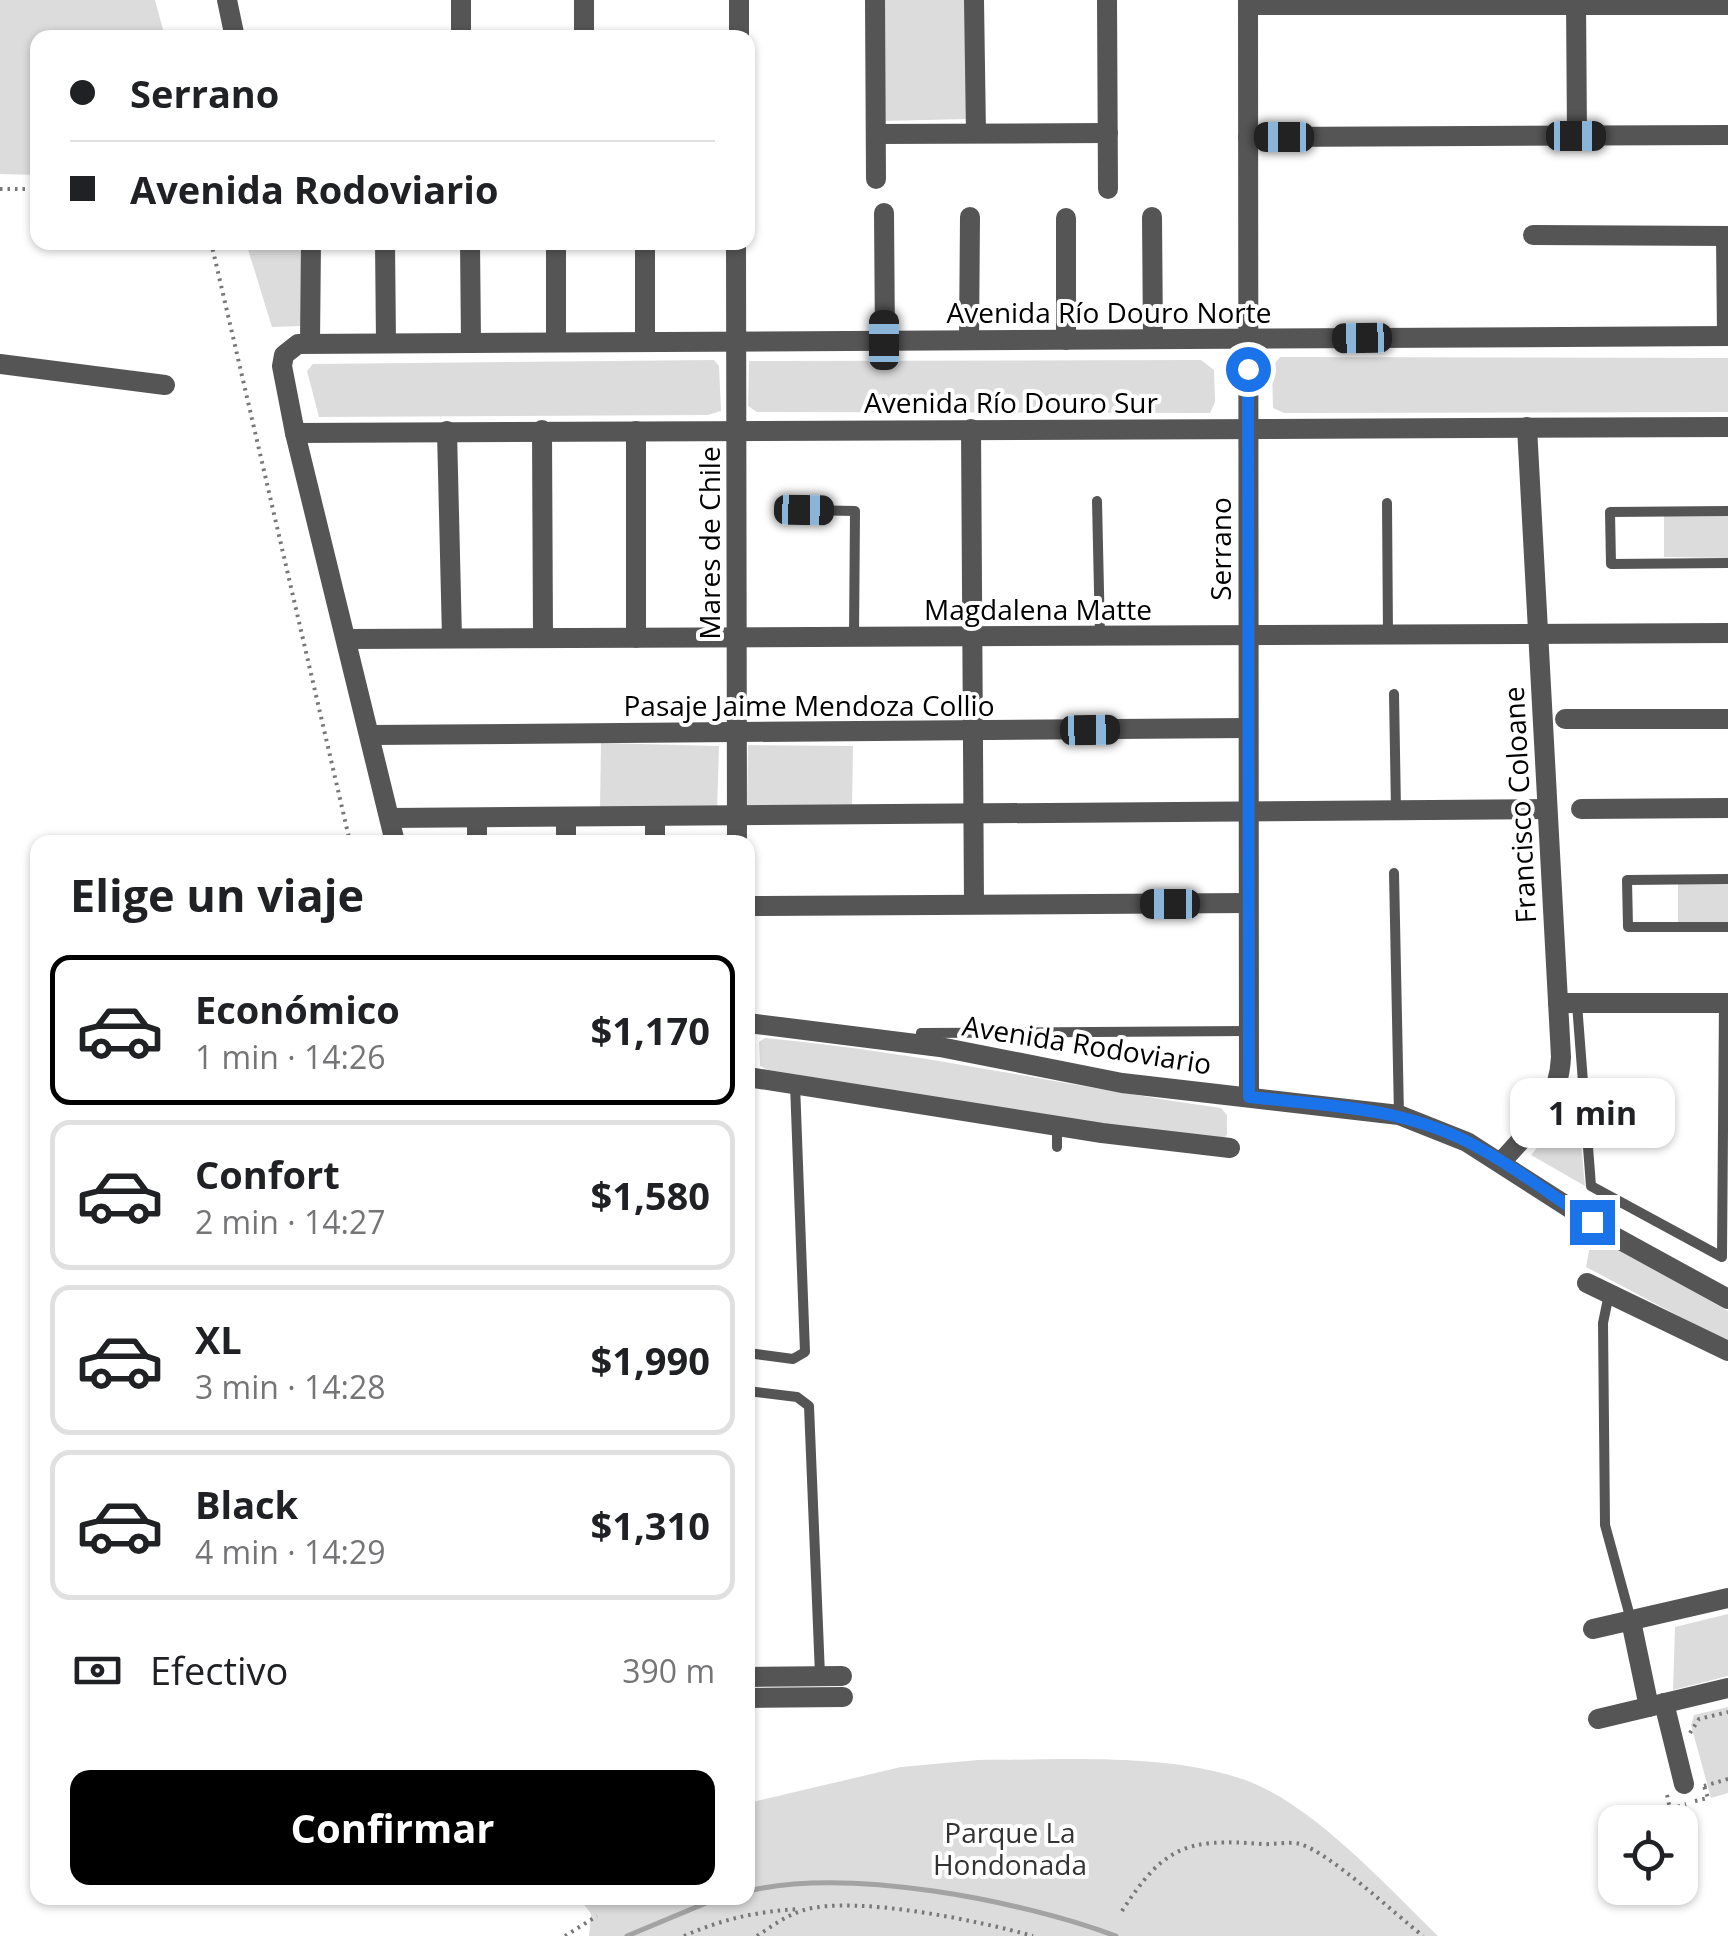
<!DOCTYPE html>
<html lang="es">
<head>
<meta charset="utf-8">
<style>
	:root { --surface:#fff; --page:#f6f6f6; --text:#202124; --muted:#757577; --line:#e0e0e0; --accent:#000 }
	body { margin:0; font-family:"Open Sans",sans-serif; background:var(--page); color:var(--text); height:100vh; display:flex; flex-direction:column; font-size:38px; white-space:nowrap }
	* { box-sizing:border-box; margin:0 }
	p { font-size:32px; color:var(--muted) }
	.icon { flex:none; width:55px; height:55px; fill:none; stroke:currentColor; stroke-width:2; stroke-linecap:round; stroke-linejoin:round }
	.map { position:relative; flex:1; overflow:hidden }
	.sheet { position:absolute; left:30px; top:835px; width:725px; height:1070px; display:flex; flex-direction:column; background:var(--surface); border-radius:20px; box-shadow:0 2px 8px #0004 }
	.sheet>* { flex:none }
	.banner { position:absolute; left:30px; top:30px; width:725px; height:220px; border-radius:20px; box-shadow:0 2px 8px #0004; display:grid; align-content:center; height:220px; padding:0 40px; background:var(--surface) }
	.buttons { position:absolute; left:1598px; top:1805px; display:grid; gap:20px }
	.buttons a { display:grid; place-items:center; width:100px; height:100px; border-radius:20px; background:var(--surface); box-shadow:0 2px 8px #0004; font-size:50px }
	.end { position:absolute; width:45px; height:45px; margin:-22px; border:12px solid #1a73e8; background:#fff; box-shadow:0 0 0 5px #fff }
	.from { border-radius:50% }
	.bubble { position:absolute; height:70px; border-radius:20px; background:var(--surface); box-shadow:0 2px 8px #0004; font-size:32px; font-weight:700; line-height:70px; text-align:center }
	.car { position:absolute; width:30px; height:60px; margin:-30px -15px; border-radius:12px; box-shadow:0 0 8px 2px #0007; background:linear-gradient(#222 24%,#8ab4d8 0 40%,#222 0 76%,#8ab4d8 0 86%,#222 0) }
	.banner b { display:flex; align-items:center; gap:35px; height:95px; font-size:38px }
	.banner b+b { border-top:2px solid var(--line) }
	.banner i { width:25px; height:25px; background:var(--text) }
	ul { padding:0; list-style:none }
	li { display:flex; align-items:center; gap:30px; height:150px; margin:0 20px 15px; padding:0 20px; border:5px solid var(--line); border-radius:20px }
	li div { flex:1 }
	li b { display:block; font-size:38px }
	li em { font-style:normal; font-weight:700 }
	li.current { border-color:var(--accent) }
	li>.icon { width:90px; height:90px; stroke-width:1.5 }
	h2 { padding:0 40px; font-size:45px; line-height:120px }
	.pay { display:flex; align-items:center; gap:25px; height:110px; padding:0 40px; font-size:38px }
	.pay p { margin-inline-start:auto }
	.primary-button { display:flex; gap:20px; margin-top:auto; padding:20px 40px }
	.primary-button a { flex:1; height:115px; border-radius:20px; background:var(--accent); color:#fff; font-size:40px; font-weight:700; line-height:115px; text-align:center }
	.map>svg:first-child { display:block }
	.green { fill:#dcdcdc }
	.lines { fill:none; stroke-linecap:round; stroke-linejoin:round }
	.stream { stroke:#a3a3a3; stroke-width:5 }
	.path { stroke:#777; stroke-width:4; stroke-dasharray:2.5 5; stroke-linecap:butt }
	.lane { stroke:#555; stroke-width:10 }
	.street { stroke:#555; stroke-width:20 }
	.route { stroke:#1a73e8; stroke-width:12 }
	.labels { text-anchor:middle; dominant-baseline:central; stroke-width:8; stroke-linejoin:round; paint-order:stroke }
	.street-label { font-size:28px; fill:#000; stroke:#fff }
	.park-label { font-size:28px; fill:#333; stroke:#fff }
</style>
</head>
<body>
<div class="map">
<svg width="1728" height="1936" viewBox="0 0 1728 1936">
	<rect width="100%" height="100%" fill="#fff"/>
	<!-- green -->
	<g class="green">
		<path d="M0,0h155l10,37 -127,1 -1,137 -37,-1z"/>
		<path d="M880,0h86l2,119 -86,2z"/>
		<path d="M246,243h56l1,83 -31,1z"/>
		<path d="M1280,357l448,1v54l-444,1 -11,-5 -1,-41z"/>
		<path d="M714,360l5,6 2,45 -13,4 -389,2 -12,-46 6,-7z"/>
		<path d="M1201,360l13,10 1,32 -5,11 -453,-1 -9,-6 1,-45z"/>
		<path d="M1664,514l64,1v43l-64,-1z"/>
		<path d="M601,743l118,3 -2,67 -117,-3z"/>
		<path d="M748,745l105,1 -1,66 -105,-1z"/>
		<rect x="1678" y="883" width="50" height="39"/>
		<path d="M765,1038c154,14 304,49 456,70l6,7v19l-3,5 -163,-20 -292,-49 -9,-4 -1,-24z"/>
		<path d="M1575,1079l10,107 -54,-31 33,-40z"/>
		<path d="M1592,1234l136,77v31l-142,-75z"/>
		<path d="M1728,1614v62l-55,14 2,-63z"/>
		<path d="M1728,1707v86l-17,5 -20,-73 3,-10z"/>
		<path d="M978,1760c80,0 180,-7 258,17 72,21 149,108 202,159h-849l2,-22 -8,-11 6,-5h159v-95l153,-36z"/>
	</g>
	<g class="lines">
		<!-- stream -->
		<g class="stream">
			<path d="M748,1891c101,-24 271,9 368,45"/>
			<path d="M627,1936l91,-38"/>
		</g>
		<!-- path -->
		<g class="path">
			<path d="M0,189h38"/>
			<path d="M211,242l139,600"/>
			<path d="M1690,1733l9,-14 29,-7"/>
			<path d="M1704,1786l24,-7"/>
			<path d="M1667,1795l3,14 16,-5"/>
			<path d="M1695,1801l13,-3 -4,-12"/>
			<path d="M1122,1911c42,-65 65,-73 139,-67 12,1 28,-3 39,0 30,9 95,70 123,92"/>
			<path d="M565,1936l32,-20"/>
			<path d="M684,1936c38,-17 75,-25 116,-27"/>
			<path d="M757,1936c15,-10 30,-21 47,-26 52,-15 176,11 229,26"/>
		</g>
		<!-- lane -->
		<g class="lane">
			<path d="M1097,501l3,134"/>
			<path d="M1387,503l1,132"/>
			<path d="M804,510l51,1 -1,126"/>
			<path d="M1728,511l-118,1 1,52 117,-1"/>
			<path d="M1394,694l2,116"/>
			<path d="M1394,873l5,242"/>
			<path d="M1728,879l-101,1 1,47h100"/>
			<path d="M1577,1004l14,182 131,71 2,-254"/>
			<path d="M920,1044l1,-11 327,-2"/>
			<path d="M1057,1127v20"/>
			<path d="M1609,1294l-6,29 2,202 26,95"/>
			<path d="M748,1353l45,6 12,-7 -10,-268"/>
			<path d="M748,1391l49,6 12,9 11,269"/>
		</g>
		<!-- street -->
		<g class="street">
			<path d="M227,0l8,38"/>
			<path d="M584,0v38"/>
			<path d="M875,0l1,179"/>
			<path d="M974,0l2,133"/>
			<path d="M1107,0l1,189"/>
			<path d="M1248,0l1,1097"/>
			<path d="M1576,0l1,136"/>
			<path d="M1248,5h480"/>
			<path d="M461,38v-38"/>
			<path d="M739,38v-38"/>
			<path d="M876,134l232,-1"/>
			<path d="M1248,137l480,-2"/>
			<path d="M884,213l1,128"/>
			<path d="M1152,217l1,122"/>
			<path d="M1066,218v122"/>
			<path d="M1533,235l195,1"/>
			<path d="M1726,236l1,100"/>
			<path d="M385,242l1,100"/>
			<path d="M470,242l1,100"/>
			<path d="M556,242v100"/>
			<path d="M645,242v99"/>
			<path d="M736,242l1,600"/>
			<path d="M969,340l1,-123"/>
			<path d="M310,343l1,-101"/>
			<path d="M0,364l165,21"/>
			<path d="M971,429l3,475"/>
			<path d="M542,430l1,208"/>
			<path d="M447,431l5,207"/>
			<path d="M636,431v207"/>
			<path d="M295,433l1433,-6"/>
			<path d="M347,639l1381,-6"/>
			<path d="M1565,719h163"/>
			<path d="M370,735l878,-7"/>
			<path d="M1581,809l147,-1"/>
			<path d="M655,817v25"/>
			<path d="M390,818l1157,-9"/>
			<path d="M477,818v24"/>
			<path d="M566,818v24"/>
			<path d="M395,842l-100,-409 -13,-67 2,-11 14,-11 1430,-8"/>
			<path d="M748,906l500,-3"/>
			<path d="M1558,1003h170"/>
			<path d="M748,1023l192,24 182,36 277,32 68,27 148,95 113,62"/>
			<path d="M748,1077l354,56 128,15"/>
			<path d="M1502,1161c30,-33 57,-57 59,-104l-34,-630"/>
			<path d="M1587,1283l141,68"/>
			<path d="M1631,1621l18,86"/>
			<path d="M1593,1629l135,-31"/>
			<path d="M748,1677l94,-1"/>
			<path d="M748,1698l95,-1"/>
			<path d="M1664,1703l20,81"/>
			<path d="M1598,1719l130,-31"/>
		</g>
	</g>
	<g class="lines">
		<!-- route -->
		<path class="route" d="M1248,369l1,728c74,8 151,10 219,45 43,22 83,53 124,80"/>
	</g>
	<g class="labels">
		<!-- street labels -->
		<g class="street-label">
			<text x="1109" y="312">Avenida Río Douro Norte</text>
			<text x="1011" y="402">Avenida Río Douro Sur</text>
			<text transform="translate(709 543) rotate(-90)">Mares de Chile</text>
			<text transform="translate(1220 549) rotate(-90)">Serrano</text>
			<text x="1038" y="609">Magdalena Matte</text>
			<text x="809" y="705">Pasaje Jaime Mendoza Collio</text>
			<text transform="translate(1519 805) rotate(-93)">Francisco Coloane</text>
			<text transform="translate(1087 1044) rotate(9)">Avenida Rodoviario</text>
		</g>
		<!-- park labels -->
		<g class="park-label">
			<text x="1010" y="1832">Parque La<tspan x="1010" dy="32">Hondonada</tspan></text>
		</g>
	</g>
</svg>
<div class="buttons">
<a><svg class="icon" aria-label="locate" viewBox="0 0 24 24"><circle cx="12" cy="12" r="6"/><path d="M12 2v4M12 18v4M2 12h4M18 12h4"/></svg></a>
</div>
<i class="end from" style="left:1248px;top:369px"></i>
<i class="end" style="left:1592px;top:1222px"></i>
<div class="bubble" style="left:1510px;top:1078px;width:165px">1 min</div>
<i class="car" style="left:1576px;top:136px;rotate:90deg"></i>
<i class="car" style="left:1284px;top:137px;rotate:270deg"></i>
<i class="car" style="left:1362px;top:338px;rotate:269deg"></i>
<i class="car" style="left:884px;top:340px;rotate:0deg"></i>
<i class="car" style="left:804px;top:510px;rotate:91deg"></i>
<i class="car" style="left:1090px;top:730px;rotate:89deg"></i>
<i class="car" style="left:1170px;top:904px;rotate:270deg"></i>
<div class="banner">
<b><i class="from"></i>Serrano</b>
<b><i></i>Avenida Rodoviario</b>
</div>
<section class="sheet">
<h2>Elige un viaje</h2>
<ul>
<li class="current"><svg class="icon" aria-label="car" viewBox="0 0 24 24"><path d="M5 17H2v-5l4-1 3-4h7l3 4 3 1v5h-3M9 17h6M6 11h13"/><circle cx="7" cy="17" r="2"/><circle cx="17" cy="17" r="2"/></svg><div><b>Económico</b><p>1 min · 14:26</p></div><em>$1,170</em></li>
<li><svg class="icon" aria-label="car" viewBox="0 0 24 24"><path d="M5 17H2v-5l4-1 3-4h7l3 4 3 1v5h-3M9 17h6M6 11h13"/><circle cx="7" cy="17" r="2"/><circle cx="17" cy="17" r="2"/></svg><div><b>Confort</b><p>2 min · 14:27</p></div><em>$1,580</em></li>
<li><svg class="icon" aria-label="car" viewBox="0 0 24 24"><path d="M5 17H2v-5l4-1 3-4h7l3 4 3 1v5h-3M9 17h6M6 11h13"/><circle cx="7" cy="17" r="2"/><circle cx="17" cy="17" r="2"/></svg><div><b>XL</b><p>3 min · 14:28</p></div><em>$1,990</em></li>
<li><svg class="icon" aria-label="car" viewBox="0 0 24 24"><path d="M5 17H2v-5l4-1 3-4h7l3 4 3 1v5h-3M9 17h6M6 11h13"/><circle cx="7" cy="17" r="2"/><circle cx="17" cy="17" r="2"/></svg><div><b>Black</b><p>4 min · 14:29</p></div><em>$1,310</em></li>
</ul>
<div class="pay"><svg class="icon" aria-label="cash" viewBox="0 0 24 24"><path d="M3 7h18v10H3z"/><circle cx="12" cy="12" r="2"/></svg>Efectivo<p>390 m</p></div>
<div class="primary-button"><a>Confirmar</a></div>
</section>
</div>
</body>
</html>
